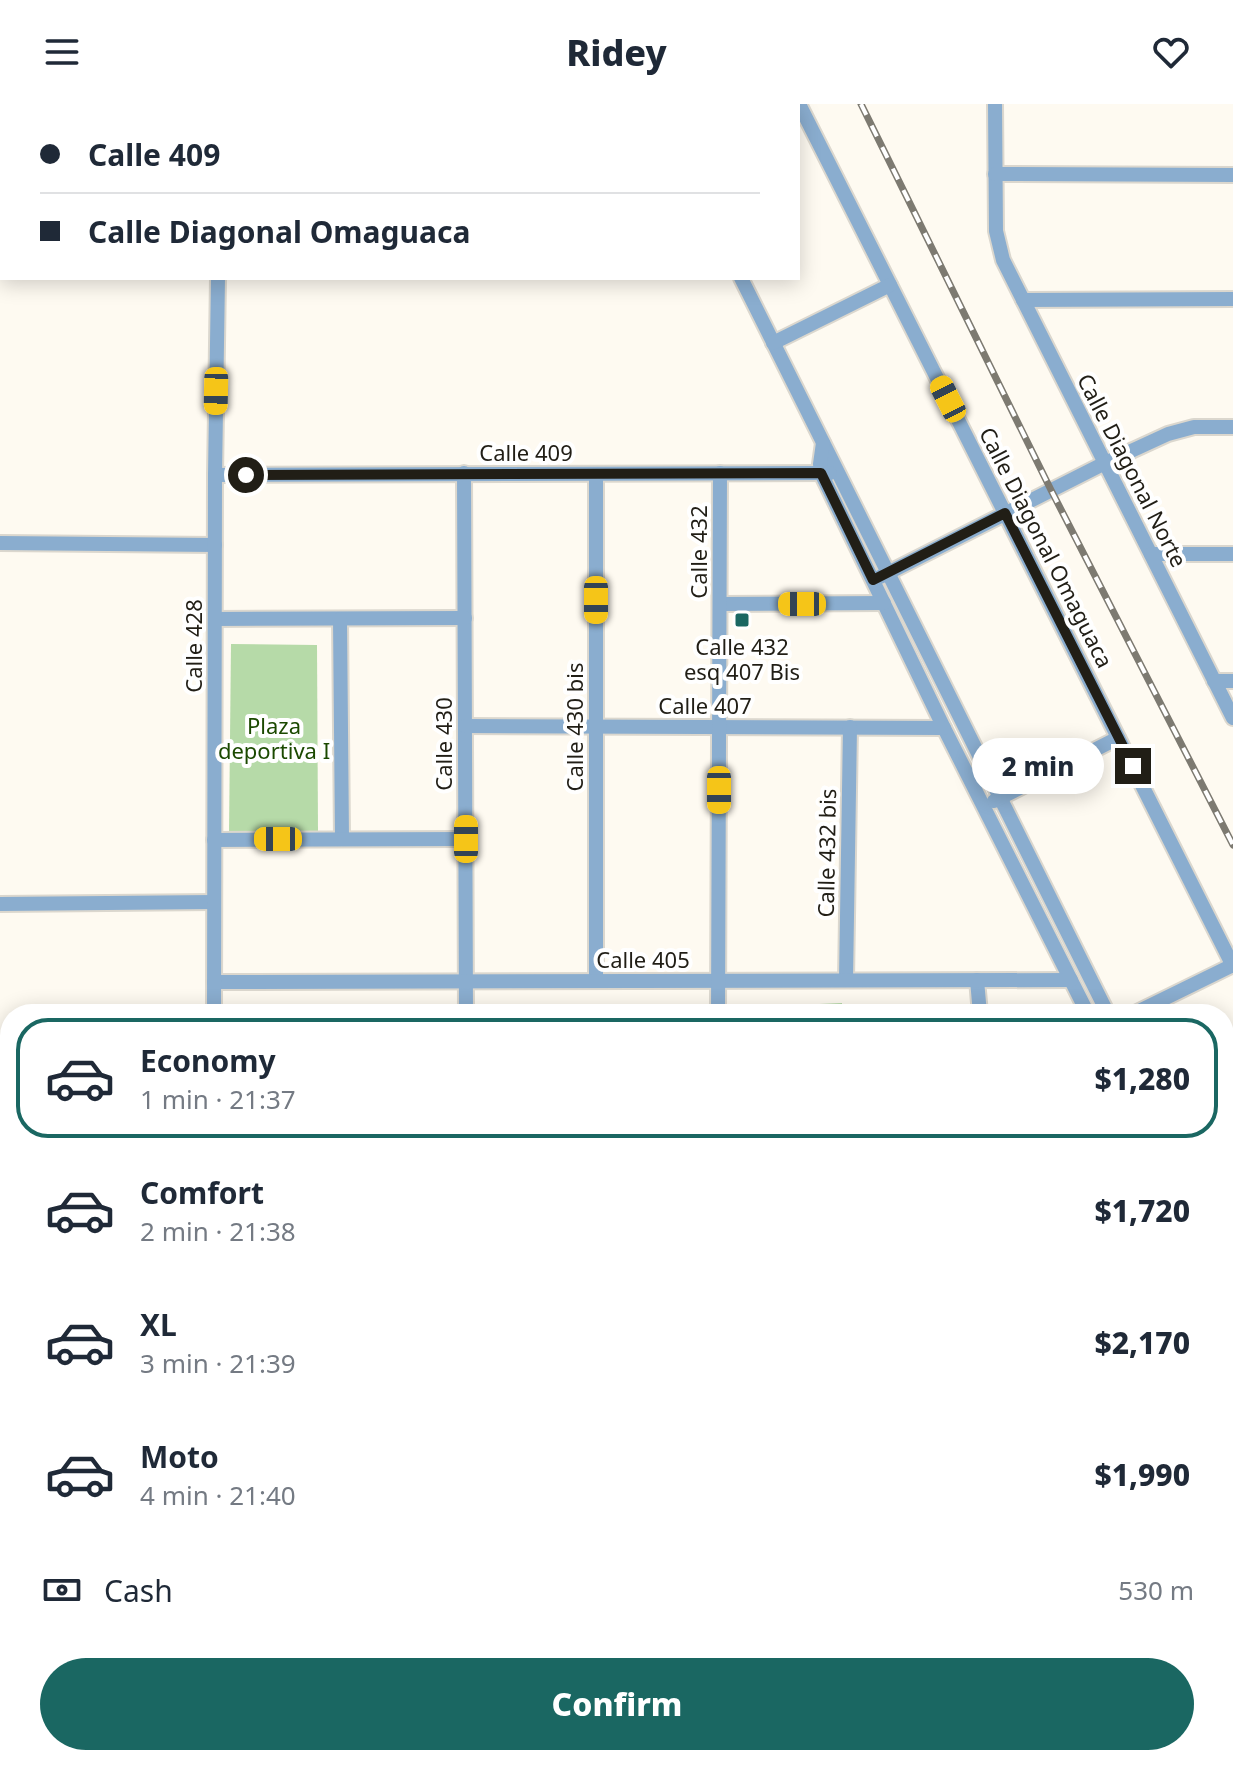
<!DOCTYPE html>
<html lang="en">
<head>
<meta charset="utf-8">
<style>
	:root { --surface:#fff; --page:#f6f6f7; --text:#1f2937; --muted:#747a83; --line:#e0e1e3; --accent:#1a6762 }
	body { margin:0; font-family:"Noto Sans",sans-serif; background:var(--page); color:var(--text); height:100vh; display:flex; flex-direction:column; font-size:30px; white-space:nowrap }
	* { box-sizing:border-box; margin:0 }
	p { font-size:26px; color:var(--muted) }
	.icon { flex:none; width:44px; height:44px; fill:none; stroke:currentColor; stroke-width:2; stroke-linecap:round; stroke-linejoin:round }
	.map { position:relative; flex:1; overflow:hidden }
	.details { position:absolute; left:0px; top:900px; width:1234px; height:762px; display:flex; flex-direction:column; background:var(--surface); border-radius:32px 32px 0 0; box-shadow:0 4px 20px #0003 }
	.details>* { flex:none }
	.banner { position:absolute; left:0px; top:0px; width:800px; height:176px; box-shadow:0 4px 20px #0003; display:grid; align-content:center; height:176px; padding:0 40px; background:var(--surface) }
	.end { position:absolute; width:36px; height:36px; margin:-18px; border:10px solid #211e16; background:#fff; box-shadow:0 0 0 4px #fff }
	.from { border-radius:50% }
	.bubble { position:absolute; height:56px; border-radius:28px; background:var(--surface); box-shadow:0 4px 20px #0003; font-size:26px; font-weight:800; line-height:56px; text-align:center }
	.car { position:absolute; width:24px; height:48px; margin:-24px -12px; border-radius:10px; box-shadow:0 0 6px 2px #0007; background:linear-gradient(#f5c518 24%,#345 0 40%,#f5c518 0 76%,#345 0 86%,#f5c518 0) }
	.banner b { display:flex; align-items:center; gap:28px; height:76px; font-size:30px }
	.banner b+b { border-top:2px solid var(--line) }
	.banner i { width:20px; height:20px; background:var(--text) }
	ul { padding:14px 0 0; list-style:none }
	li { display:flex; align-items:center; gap:24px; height:120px; margin:0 16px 12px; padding:0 24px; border:4px solid transparent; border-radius:32px }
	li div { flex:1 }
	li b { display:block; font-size:30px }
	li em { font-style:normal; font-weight:800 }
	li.selected { border-color:var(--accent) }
	li>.icon { width:72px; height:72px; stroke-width:1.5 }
	.pay { display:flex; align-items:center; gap:20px; height:88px; padding:0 40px; font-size:30px }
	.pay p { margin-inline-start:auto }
	.button { display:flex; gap:16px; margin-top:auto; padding:16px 40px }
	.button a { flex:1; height:92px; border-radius:48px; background:var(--accent); color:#fff; font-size:32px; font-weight:800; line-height:92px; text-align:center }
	header { display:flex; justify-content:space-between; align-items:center; height:104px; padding:0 40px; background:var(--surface); font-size:36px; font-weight:800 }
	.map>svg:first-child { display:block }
	.green { fill:#b6daa8 }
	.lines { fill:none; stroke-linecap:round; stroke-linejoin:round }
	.street-casing { stroke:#dbd7ce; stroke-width:18 }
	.primary-casing { stroke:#dbd7ce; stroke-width:28 }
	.street { stroke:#8aadcf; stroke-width:14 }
	.primary { stroke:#206aa6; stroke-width:24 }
	.rail-casing { stroke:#7d7a71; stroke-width:7 }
	.rail { stroke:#fff; stroke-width:4; stroke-dasharray:12; stroke-linecap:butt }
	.route { stroke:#211e16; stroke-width:10 }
	.poi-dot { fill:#1a6762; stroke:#fff; stroke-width:3 }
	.labels { text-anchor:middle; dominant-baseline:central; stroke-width:8; stroke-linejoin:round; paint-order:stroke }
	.street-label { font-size:22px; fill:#211e16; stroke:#fff }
	.poi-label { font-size:22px; fill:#211e16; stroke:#fff }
	.park-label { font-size:22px; fill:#1b4900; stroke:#fff }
</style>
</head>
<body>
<header><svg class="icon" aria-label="menu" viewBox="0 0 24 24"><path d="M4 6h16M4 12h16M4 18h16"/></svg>Ridey<svg class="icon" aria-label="heart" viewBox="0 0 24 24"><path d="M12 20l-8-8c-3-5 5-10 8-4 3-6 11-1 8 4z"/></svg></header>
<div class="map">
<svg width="1233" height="1661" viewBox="0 0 1233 1661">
	<rect width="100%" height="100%" fill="#fefaf1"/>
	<!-- green -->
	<g class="green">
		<path d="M231,540l86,1 1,187 -89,2z"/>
		<path d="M842,899v11h-117v-6z"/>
	</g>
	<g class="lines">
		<defs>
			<g id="street">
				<path d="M654,0l1,2"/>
				<path d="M799,0l434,862"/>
				<path d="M995,0l1,127 7,29 230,458"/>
				<path d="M220,2v-2"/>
				<path d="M682,2l4,-2"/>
				<path d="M995,70l238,1"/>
				<path d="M741,174l367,736"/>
				<path d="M1023,196l210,-1"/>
				<path d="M773,239l117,-58"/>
				<path d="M823,339l-3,21 1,9 123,255 144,286"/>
				<path d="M464,369l2,541"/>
				<path d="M215,371l615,-2"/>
				<path d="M0,439l215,2"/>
				<path d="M1151,450h82"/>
				<path d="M880,473l225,-114 63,-29 26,-7h39"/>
				<path d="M720,500l164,-1"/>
				<path d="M215,515l250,-1"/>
				<path d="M340,515l2,220"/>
				<path d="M1214,577h19"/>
				<path d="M465,622l479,2"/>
				<path d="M994,697l124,-63"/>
				<path d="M214,736l252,-1"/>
				<path d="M0,800l214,-2"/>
				<path d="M846,876l4,-253"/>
				<path d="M977,876l3,34"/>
				<path d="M596,877v-507"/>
				<path d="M214,878l857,-2"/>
				<path d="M214,910l1,-539 3,-197"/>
				<path d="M718,910l2,-541"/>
				<path d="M1133,910l100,-49"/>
				<path d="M1224,1104h9"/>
				<path d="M1224,1145h9"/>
				<path d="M0,1148h10"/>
				<path d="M1224,1489l9,3"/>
				<path d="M1224,1623l9,1"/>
				<path d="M154,1652l9,9"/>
				<path d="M338,1652l9,9"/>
				<path d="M863,1652l9,9"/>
				<path d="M1051,1652l9,9"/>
				<path d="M1153,1652l50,9"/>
				<path d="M60,1661l9,-9"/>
				<path d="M773,1661l9,-9"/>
				<path d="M1140,1661l9,-9"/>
			</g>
			<g id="primary">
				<path d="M0,1442l10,1"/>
				<path d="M1224,1574h9"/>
			</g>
		</defs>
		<!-- street casing -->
		<use href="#street" class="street-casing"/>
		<!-- primary casing -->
		<use href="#primary" class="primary-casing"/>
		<!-- street -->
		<use href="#street" class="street"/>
		<!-- primary -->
		<use href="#primary" class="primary"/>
		<defs>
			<path id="rail" d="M861,0l190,386 182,355"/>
		</defs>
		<!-- rail casing -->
		<use href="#rail" class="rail-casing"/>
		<!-- rail -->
		<use href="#rail" class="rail"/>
	</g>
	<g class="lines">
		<!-- route -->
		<path class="route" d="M246,371l575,-2 52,107 132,-67 128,253"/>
	</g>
	<!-- markers -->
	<rect class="poi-dot" x="734" y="508" width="16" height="16" rx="4"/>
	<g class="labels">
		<!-- street labels -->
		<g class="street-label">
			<text x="526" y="348">Calle 409</text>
			<text transform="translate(1133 366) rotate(63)">Calle Diagonal Norte</text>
			<text transform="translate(1047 443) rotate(63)">Calle Diagonal Omaguaca</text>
			<text transform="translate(698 448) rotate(-90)">Calle 432</text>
			<text transform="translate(193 542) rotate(-90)">Calle 428</text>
			<text x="705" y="601">Calle 407</text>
			<text transform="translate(574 623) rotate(-90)">Calle 430 bis</text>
			<text transform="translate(443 640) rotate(-90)">Calle 430</text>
			<text transform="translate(826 749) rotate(-89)">Calle 432 bis</text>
			<text x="643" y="855">Calle 405</text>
		</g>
		<!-- poi labels -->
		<g class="poi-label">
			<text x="742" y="542">Calle 432<tspan x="742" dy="25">esq 407 Bis</tspan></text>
		</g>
		<!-- park labels -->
		<g class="park-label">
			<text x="274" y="621">Plaza<tspan x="274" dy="25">deportiva I</tspan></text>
		</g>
	</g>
</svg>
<i class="end from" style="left:246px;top:371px"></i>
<i class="end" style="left:1133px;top:662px"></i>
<div class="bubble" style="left:972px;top:634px;width:132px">2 min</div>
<i class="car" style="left:216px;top:287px;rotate:181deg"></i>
<i class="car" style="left:948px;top:295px;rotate:333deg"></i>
<i class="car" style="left:596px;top:496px;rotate:180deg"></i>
<i class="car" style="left:802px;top:500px;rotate:270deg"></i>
<i class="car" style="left:719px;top:686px;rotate:180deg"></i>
<i class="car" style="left:278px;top:735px;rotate:270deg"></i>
<i class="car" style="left:466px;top:735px;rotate:0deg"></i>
<div class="banner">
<b><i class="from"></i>Calle 409</b>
<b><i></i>Calle Diagonal Omaguaca</b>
</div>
<section class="details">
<ul>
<li class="selected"><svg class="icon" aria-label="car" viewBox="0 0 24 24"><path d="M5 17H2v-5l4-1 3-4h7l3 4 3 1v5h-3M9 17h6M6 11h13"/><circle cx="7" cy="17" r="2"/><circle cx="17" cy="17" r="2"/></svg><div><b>Economy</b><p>1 min · 21:37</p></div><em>$1,280</em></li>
<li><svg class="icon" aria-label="car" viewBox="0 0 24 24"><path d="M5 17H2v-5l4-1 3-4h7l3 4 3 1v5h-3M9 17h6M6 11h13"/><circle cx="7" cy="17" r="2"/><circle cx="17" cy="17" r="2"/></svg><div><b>Comfort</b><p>2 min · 21:38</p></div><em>$1,720</em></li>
<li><svg class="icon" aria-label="car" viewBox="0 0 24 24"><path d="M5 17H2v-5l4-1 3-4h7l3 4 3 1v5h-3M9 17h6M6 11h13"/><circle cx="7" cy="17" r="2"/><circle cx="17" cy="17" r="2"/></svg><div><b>XL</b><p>3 min · 21:39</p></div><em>$2,170</em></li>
<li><svg class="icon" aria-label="car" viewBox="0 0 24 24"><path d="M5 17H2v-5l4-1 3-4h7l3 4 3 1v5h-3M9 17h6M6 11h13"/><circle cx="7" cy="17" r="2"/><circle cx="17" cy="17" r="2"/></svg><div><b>Moto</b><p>4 min · 21:40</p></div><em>$1,990</em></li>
</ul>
<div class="pay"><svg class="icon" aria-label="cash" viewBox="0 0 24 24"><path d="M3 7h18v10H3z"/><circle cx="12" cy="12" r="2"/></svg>Cash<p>530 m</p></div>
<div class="button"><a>Confirm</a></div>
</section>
</div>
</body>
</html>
